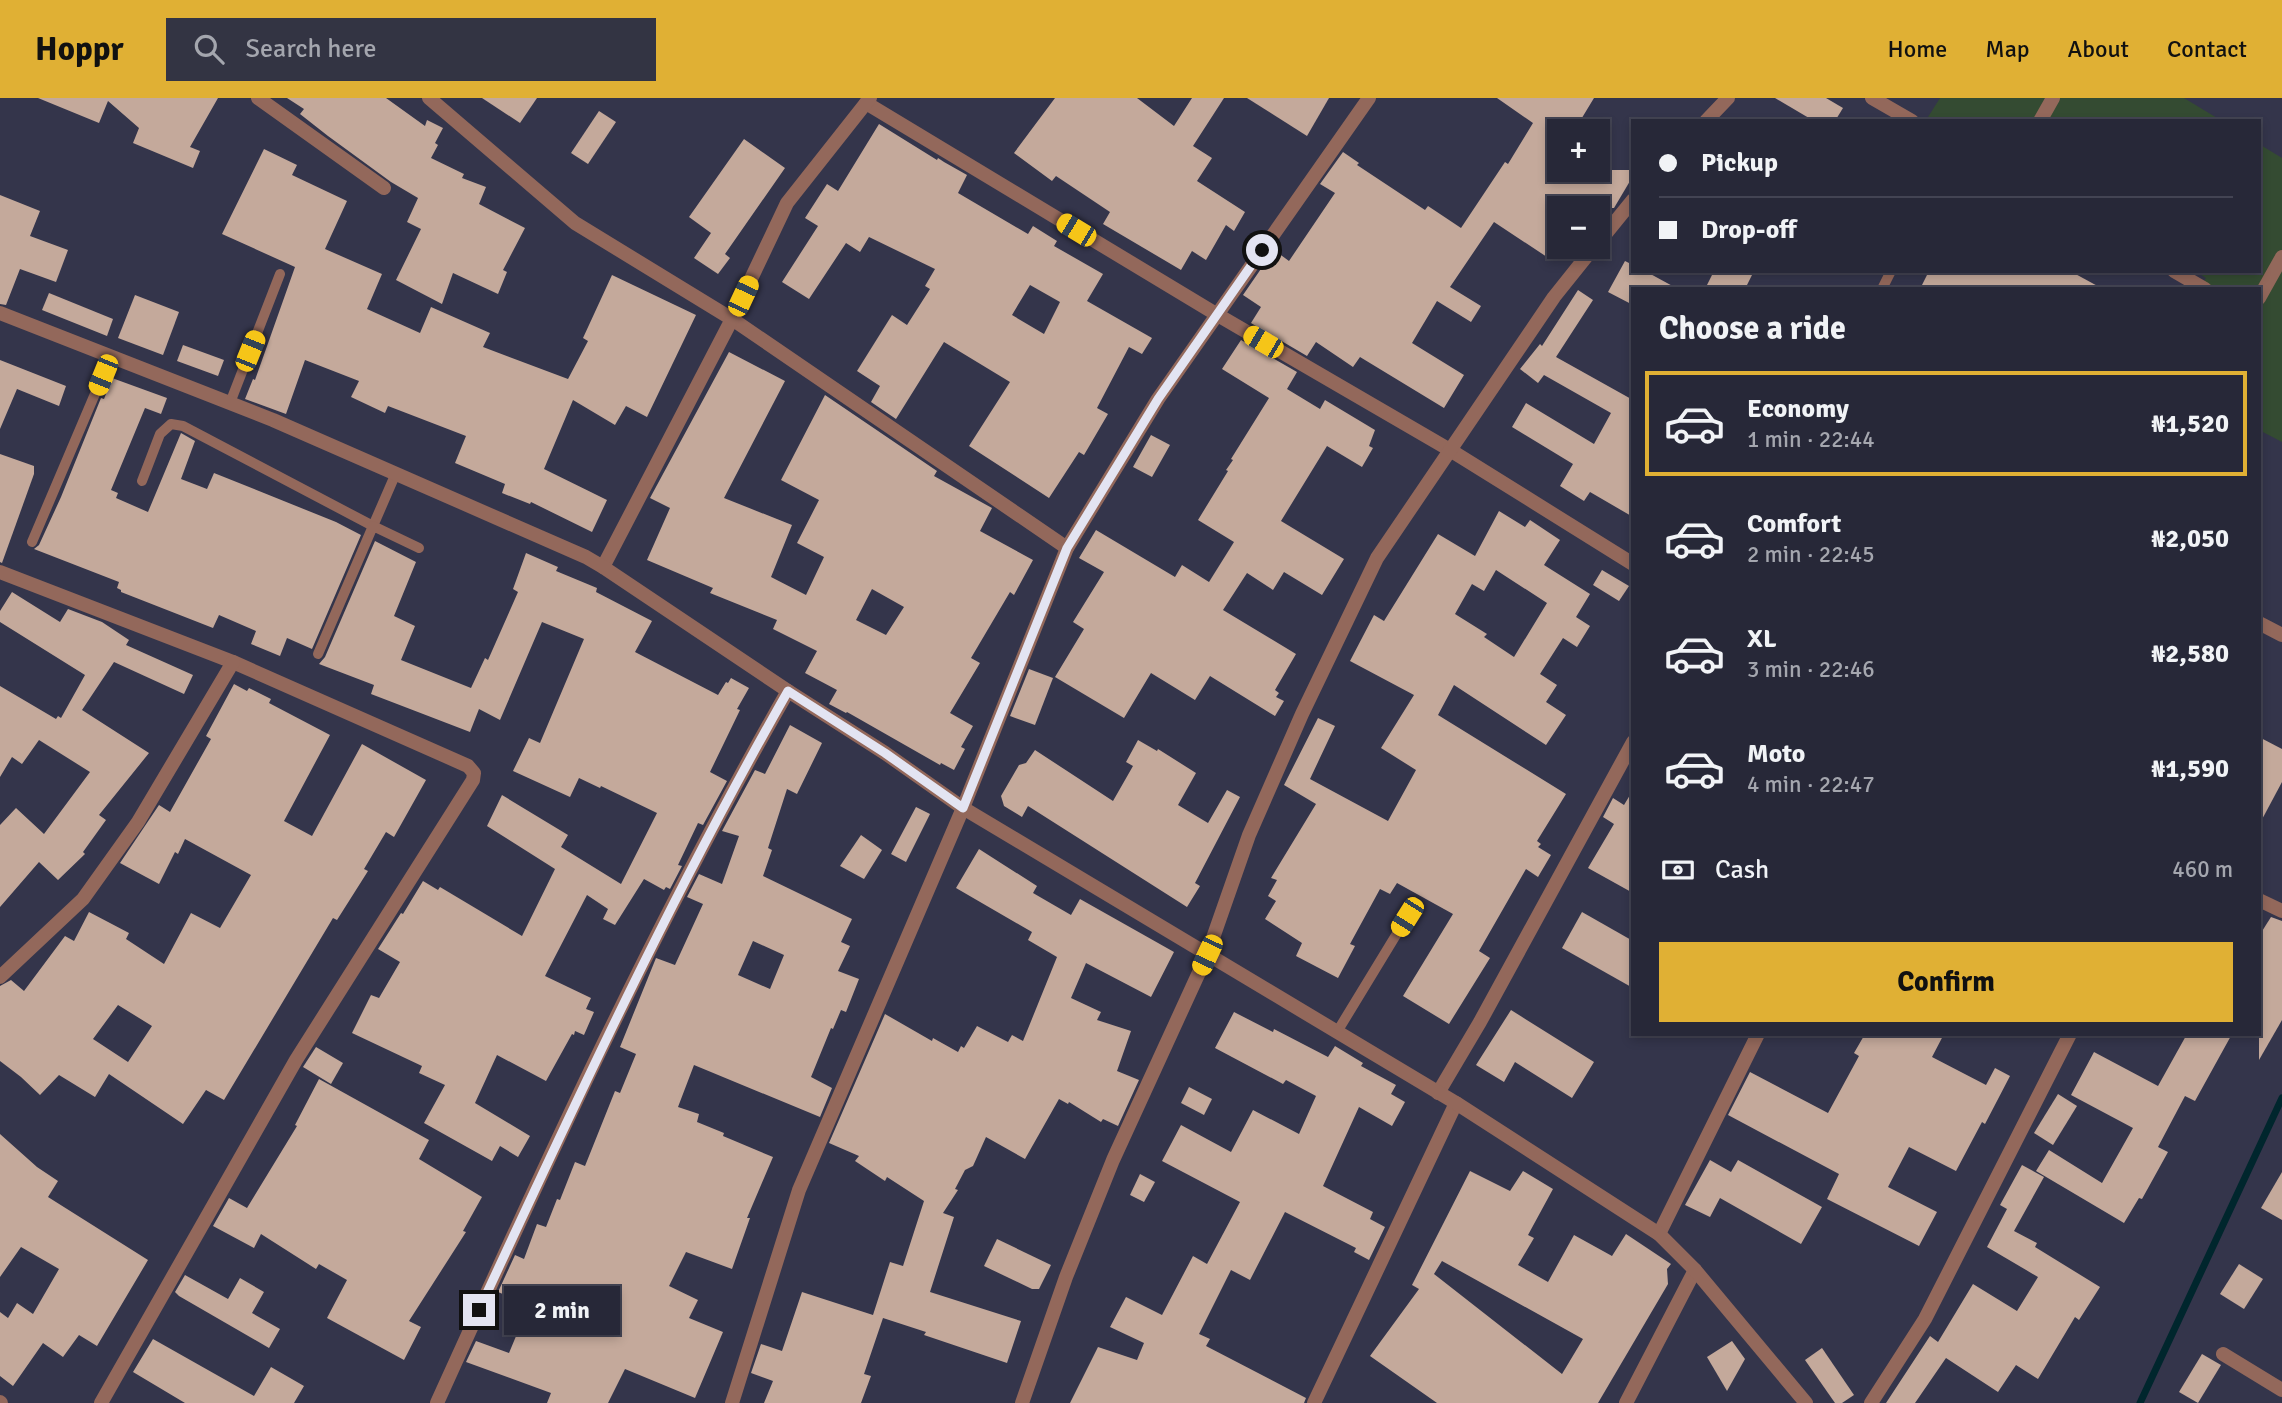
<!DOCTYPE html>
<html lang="en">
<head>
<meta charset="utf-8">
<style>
	:root { --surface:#272838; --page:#333443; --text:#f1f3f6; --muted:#a4a6ae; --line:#434453; --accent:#e0b034 }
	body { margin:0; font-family:Signika,sans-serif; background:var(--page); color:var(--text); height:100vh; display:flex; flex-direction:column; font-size:26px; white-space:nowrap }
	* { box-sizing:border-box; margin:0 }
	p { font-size:23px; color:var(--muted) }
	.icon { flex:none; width:38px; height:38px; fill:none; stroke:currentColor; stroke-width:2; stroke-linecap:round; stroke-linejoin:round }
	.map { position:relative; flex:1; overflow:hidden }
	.sheet { position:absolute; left:1631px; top:189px; width:630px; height:749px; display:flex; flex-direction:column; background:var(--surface); border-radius:0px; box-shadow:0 4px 10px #0003,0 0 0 2px var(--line) }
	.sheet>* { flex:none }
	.hud { position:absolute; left:1631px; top:21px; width:630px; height:154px; border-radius:0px; box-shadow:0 4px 10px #0003,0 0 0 2px var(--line); display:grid; align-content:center; height:154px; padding:0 28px; background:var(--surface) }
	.tools { position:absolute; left:1547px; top:21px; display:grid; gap:14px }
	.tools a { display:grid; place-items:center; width:63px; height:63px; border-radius:0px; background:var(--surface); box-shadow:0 4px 10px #0003,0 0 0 2px var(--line); font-size:35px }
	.end { position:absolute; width:32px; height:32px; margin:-16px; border:9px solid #e3e4f2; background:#111; box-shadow:0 0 0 4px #111 }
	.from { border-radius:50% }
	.bubble { position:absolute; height:49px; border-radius:0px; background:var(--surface); box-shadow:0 4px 10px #0003,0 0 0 2px var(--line); font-size:23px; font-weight:800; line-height:49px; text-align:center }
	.car { position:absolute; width:21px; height:42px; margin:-21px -10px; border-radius:9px; box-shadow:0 0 5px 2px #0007; background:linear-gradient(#f5c518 24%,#345 0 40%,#f5c518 0 76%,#345 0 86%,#f5c518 0) }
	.hud b { display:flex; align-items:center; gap:24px; height:66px; font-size:26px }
	.hud b+b { border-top:2px solid var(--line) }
	.hud i { width:18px; height:18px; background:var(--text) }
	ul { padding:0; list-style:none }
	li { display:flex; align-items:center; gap:21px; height:105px; margin:0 14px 10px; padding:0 14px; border:4px solid transparent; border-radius:0px }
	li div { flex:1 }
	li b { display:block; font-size:26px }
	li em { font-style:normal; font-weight:800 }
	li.on { border-color:var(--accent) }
	li>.icon { width:63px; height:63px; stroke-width:1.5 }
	h2 { padding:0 28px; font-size:32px; line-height:84px }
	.pay { display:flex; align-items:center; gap:18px; height:77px; padding:0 28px; font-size:26px }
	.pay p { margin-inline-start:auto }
	.action { display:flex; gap:14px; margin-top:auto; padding:14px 28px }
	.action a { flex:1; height:80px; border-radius:0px; background:var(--accent); color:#111; font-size:28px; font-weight:800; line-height:80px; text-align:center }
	header { display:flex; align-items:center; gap:42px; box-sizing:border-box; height:98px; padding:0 35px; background:var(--accent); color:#111 }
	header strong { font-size:33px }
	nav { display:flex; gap:38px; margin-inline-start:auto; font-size:24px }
	.search { width:490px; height:63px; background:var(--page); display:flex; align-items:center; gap:18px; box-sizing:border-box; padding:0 24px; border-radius:0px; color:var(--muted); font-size:26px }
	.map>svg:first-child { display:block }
	.green { fill:#344b32 }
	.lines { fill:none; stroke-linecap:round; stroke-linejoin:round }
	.stream { stroke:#00262d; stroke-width:7 }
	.building { fill:#c4a99b; fill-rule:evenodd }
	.service { stroke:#93685b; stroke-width:10 }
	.minor { stroke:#93685b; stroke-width:14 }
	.tertiary { stroke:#93685b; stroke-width:14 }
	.route { stroke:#e3e4f2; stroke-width:9 }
</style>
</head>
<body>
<header>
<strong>Hoppr</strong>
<div class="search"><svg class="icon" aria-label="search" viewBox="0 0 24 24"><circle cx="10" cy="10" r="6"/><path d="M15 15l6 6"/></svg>Search here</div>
<nav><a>Home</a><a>Map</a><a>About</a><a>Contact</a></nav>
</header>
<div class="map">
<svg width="2282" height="1305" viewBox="0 0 2282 1305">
	<rect width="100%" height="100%" fill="#34354b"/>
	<!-- green -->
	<g class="green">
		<path d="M1940,0h244l38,23h-288l-6,-4z"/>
		<path d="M2259,46l23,14v284l-23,-12v-141h-60l7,-11 -11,-7h64z"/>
	</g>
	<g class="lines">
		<!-- stream -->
		<path class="stream" d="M2140,1305l142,-305"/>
	</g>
	<!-- building -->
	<g class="building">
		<path d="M38,0h180l-28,49 10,4 -7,17 -60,-25 6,-15 -31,-27 -9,22z"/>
		<path d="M287,0h99l39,28 2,-6 16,8 -8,15 3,2 -7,13 33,16 -2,4 24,9 -7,17 46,24 -22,42 4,2 -9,22 -45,-21 -11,31 -46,-24 25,-51 -14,-7 11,-24 -27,-16 -63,-46 -28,-22 4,-5z"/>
		<path d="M482,0h55l-17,25z"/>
		<path d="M1055,0h82l37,28 18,-28h32l-31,48 19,12 -15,23 48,31 -11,19 -8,-6 -20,35 -14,-9 -11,19 -78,-46 7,-12 -54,-36 -4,5 -38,-28z"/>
		<path d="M1247,0h82l-22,38z"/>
		<path d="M1497,0h97l-20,33 -15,-9v9h-3l3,2v22l-9,15h83v6l-19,32h-55v37l-9,14 -56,-37 -44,65 31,19 -10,16 -34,-21 -25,42 52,32 -20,33 -84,-51 -7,10 -37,-25 -9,14 -56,-33 10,-16 -18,-12 31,-45 15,11 46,-68 -15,-9 23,-32 16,11 -2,2 68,45 3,-4 33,22 44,-66 3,2 25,-41z"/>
		<path d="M1775,0h51l17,10 -8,13h-21z"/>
		<path d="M599,13l17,11 -28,42 -17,-11z"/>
		<path d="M879,26l58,36 1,-2 6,4 23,13 -9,18 70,41 5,-8 24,15 -3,5 49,28 -16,27 65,37 -10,16 -13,-7 -32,61 11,6 -24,41 -5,-3 -30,46 -80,-52 41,-64 -66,-40 -48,77 -25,-17 9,-16 -23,-15 35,-56 15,10 23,-36 -5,-3 10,-17 -66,-32 -9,15 -14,-9 -37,56 -27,-17 36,-56 -13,-8 22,-34 11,7zM1030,187l30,17 -16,32 -32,-19z"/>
		<path d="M744,41l41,29 -60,86 5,4 -12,16 -24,-16 17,-25 -22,-16z"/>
		<path d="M264,51l33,16 -5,10 55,26 -22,48 57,25 -15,35 53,24 11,-26 59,26 -7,14 85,32 20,-38 -5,-3 29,-63 84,40 -49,102 -21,-11 -11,19 -42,-25 -29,69 63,31 -15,32 -61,-30 -1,2 -28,-11 3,-9 -50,-21 11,-27 -78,-30 -3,7 -34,-16 8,-16 -54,-21 -19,54 -41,-15 8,-20 2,1 40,-113 -73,-33z"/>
		<path d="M0,97l40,16 -10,25 38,14 -12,32 -36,-13 -14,36 -6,-1z"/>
		<path d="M1625,163l8,4v6h12l33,18h-45v16l-25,-13z"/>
		<path d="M1714,173h40l-9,18h-40z"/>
		<path d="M1929,173h141l33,18h-183z"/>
		<path d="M1578,192l15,10 -37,57 77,43v117l-43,-25 -6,9 -24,-15 13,-22 -61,-37 14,-24 68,41 17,-31 -67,-38 -6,8 -18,-14 20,-25 2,2z"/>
		<path d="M49,195l64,26 -6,17 -65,-26z"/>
		<path d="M135,197l44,17 -16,43 -45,-17z"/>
		<path d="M1241,242l56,32 -10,17 33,20 5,-9 50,30 -6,16 4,2 -11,19 -35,-21 -46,75 63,38 -22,36 -38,-23 -11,18 -26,-17 -24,37 73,44 -21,36 4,3 -3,4 8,4 -9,15 -65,-40 -15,24 -44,-27 -27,45 -69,-41 29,-48 -11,-7 31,-50 -25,-14 17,-28 79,47 7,-12 27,17 25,-40 -36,-22 30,-49 -2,-1 7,-10 -2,-1 38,-61 -47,-29z"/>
		<path d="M183,247l41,15 -6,16 -41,-15z"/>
		<path d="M729,254l56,29 -61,117 68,27 -21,52 35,18 18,-38 -27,-14 22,-43 -38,-20 44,-85 112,76 -3,5 58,32 -12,23 53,29 -19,35 -4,-3 -39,66 9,5 -30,50 23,13 -12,21 4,2 -11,21 -13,-7 -1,2 -93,-53 -1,1 -17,-9 8,-14 -32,-17 12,-22 -44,-22 4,-9 -67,-27 3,-5 -66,-28 23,-52 -20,-10zM872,491l32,18 -18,28 -30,-15z"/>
		<path d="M0,262l66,26 -7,20 -42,-17 -17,40z"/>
		<path d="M112,280l55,20 -6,16 -16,-6 -34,82 7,3 -2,5 32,14 33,-79 14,8 -14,38 26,10 7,-16 122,49 25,13 -49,114 -25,-11 -7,18 -29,-12 5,-13 -37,-16 -6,13 -92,-36v-2l-4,-2 2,-6 -85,-33 5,-4 22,-48 40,-99 3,1z"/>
		<path d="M1151,337l19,10 -18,32 -19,-10z"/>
		<path d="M0,356l34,12v8l-32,89 -2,-1z"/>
		<path d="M1499,413l26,16 5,-7 30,20 -16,25 46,29 -14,23 14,9 -13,21 -14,-9 -23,36 17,11 -11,17 20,13 -20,30 -92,-60 -16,30 128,79 -29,47 4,3 -3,3 13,8 -13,22 -12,-8 -47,82 11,7 -41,66 -46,-28 50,-82 -56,-31 -7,11 -10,-5 -30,55 5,2 -17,32 -42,-22 6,-13 -37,-24 11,-18 -8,-5 9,-16 -6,-2 45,-74 -32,-19 34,-67 17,8 -25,53 78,42 28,-51 -35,-22 33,-53 -64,-34 24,-46 10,6 54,-87 37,22zM1496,472l51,33 -33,54 -30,-20 3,-3 -32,-20 17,-30 12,7z"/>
		<path d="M375,443l41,21 -22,54 21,10 -14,34 70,28 14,-30 3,2 30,-68 -5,-3 13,-36 32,14 -2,4 41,17 -1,4 56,29 -17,31 83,43 8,-13 2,1 3,-5 18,10 -12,21 3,1 -30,62 17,9 -24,44 -5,-2 -20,42 4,1 -12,23 -4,-2 -2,3 -20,-11 -29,46 -12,-6 5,-10 -21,-14 -42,81 46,22 -5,11 8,3 -10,23 -9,-4 -1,4 -2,-1 -26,47 -49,-26 -22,48 55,33 -12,21 -18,-11 -8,15 -68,-38 21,-38 -26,-12 3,-7 -70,-33 19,-38 8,3 21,-36 -22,-13 23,-36 2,1 20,-33 15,9 2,-3 82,49 33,-67 -68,-43 15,-31 66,40 -7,12 60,37 36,-71 -56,-27 -1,2 -21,-10 -9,19 -57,-26 16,-33 11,5 44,-104 -42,-17 -42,98 -21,-11 -9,23 -99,-38 3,-9 -55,-21 6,-7z"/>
		<path d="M1602,472l27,16 -10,15 -26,-16z"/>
		<path d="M12,494l48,30 8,-13 34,13 27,18 -3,5 67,30 -9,19 -70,-32 -32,48 67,43 -50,62 7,5 -23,32 2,2 -27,26 -19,-18 -39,45v-82l16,-17 28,26 46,-62 -51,-32 -17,24 -10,-7 -12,20v-91l56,33 2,-3 3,2 24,-43 -85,-53v-11z"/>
		<path d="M1029,571l24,9 -18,47 -25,-9z"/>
		<path d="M234,586l13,7 2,-3 22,11 -2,4 61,32 -46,86 28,15 50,-92 64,36 -32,57 -8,-5 -22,37 4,2 -31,49 -4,-2 -109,182 -18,-10 -23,34 -74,-50 -14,23 -36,-22 -19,20 -19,-18 -21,-16v-75l11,-6 13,11 41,-55 9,5 15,-29 40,21 -3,6 38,25 27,-51 29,15 31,-53 -66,-36 -7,15 -3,-2 -16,32 -39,-21 39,-58 11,7 41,-73 -5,-3zM118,907l34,21 -24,36 -35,-23z"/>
		<path d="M790,627l32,18 -25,51 -10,-5 -19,59 4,2 -9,26 89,43 -11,23 9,4 -12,25 21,8 -13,33 -5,-2 -8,19 -2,-1 -20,49 21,11 -12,29 -126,-52 -16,42 21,7 -2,8 27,11 -1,3 50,21 -26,61h3l-18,51 -46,-17 -17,34 29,14 -9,18 34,14 -28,66 -70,-29 -17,34h-61l4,-10 -85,-31 10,-21 33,12 20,-48 -31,-13 17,-37 9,4 13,-35 9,3 11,-28 3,1 15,-38 10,4 30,-75 5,2 16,-39 -16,-7 36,-89 19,7 28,-61 -16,-7 12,-23 23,10 17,-48 -17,-5 33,-61 10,4zM753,843l31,14 -14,34 -32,-14z"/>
		<path d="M2259,639l23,12v33l-23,43z"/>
		<path d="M1138,642l19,11 1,-2 38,24 -18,32 30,18 19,-33 13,7 -45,86 5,3 -13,21 -159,-101 -6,11 -18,-11 -3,-10 18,-31 7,-2 9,-13 78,51 20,-35 -7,-4z"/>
		<path d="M1633,692v103l-45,-25 26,-44 -11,-7 10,-19 11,7z"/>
		<path d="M916,709l14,7 -24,48 -15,-8z"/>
		<path d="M861,737l21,15 -18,29 -24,-13z"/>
		<path d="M979,751l58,37 -4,7 38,22 9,-16 94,53 -23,45 -65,-34 -15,35 30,14 -4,8 34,11 -14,40 22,9 -21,46 -15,-7 -2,3 -32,-20 -1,2 -9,-5 -34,60 -39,-22 -13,29 -8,4 -10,19 3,1 -15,23 11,4 -24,75 91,29 -14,42 -83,-28 2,-3 -43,-14 -19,56 7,2 -10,27h-97l9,-22 -22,-8 10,-29 21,7 20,-59 71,23 17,-53 13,4 21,-65 -37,-24 -2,4 -30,-20 4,-5 -30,-13 56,-129 47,27 1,-3 25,14 3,-6 3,2 13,-22 31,16 4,-7 11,6 34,-84 -29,-17 4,-8 -76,-44z"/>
		<path d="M1582,814l51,29v47l-71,-40z"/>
		<path d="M2271,819l11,4v99l-23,40v-124z"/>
		<path d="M1511,912l83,52 -22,36 -57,-36 -11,20 -28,-17z"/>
		<path d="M1234,914l39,20 1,-3 54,28 7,-11 28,17 -2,3 35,19 -5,9 14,8 -13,24 -33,-19 -36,79 50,26 -3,7 15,8 -16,33 -15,-8 2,-4 -71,-36 -35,68 -19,-10 -32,64 11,5 -4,7 100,52 -2,5h-234l28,-56 39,13 7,-17 -34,-16 16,-30 36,18 31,-59 14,8 33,-62 -78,-41 19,-36 50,27 22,-42 46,24 17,-38 -30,-16 -3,4 -68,-36z"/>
		<path d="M1865,936h79l-12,23 54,28 9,-17 15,8 -25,48 -3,-2 -26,49 -47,-24 -21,40 49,25 -18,34 -92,-47 12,-25 -111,-59 22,-43 78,41 31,-57 -5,-3z"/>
		<path d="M2187,936h45l-37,67 -10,-5 -27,51 10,5 -26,47 -3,-1 -15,25 -88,-52 13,-21 53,33 31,-55 -62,-33 23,-43 64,34z"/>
		<path d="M316,949l27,16 -12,21 -28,-17z"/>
		<path d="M319,981l110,61 -10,19 63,38 -19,34 3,1 -57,89 12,6 -17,33 -77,-42 20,-38 -28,-16 -3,5 -55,-35 -7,14 -41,-22 16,-28 18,10 50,-82 -2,-1z"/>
		<path d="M1189,989l23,12 -8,16 -23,-12z"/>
		<path d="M2058,996l19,12 -24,39 -19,-12z"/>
		<path d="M0,1036l37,33 21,14 -10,16 100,63 -51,86 -18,-11 -16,22 -20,-14 -30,43 -13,-10v-64l8,6 9,-15 16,11 26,-45 -38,-22 -21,30z"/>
		<path d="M1710,1062l21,12 7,-12 84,47 -21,37 -81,-46 -10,19 -25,-12z"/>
		<path d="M2022,1067l22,12 -30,54 23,12 -2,4 65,40 -21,33 -4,-3 -37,62 -22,-14 -18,27 -52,-34 -31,45h-29l44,-67 8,6 35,-58 44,27 21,-34 -51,-30 20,-38 -7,-4z"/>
		<path d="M1470,1073l40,20 13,-20 30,18 -25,46 6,3 -16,27 30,17 26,-47 38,21 14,-22 45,30 -4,5 1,15 -70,119h-161l-67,-47 49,-67 -7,-4zM1442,1163l141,78 -21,35 -128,-100z"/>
		<path d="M2282,1074v48l-21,-12z"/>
		<path d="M1140,1076l15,8 -11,20 -14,-7z"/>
		<path d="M997,1141l54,26 -12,24h-7l-48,-23z"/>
		<path d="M2239,1166l24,15 -19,30 -24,-15z"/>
		<path d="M185,1177l43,24 12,-21 24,14 -12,21 28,16 -11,19 -90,-52 -4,-4z"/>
		<path d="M153,1241l101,57 17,-29 33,19 -10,17h-109l-52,-31z"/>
		<path d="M1732,1243l13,18 -18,32 -20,-34z"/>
		<path d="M1822,1250l32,47 -12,8h-7l-30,-43z"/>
		<path d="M2202,1256l19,11 -23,38 -19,-11z"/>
	</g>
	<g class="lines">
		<!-- service -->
		<g class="service">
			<path d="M1882,191l9,-18"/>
			<path d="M230,305l50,-129"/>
			<path d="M142,383l18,-47 11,-10 12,2 190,100 23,-53"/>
			<path d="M32,444l71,-167 11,-17"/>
			<path d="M318,556l55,-128 46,22"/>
			<path d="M1337,934l70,-115"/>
		</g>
		<!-- minor -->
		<g class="minor">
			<path d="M258,0l126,90"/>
			<path d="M429,0l146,125 157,96 335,229"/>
			<path d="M1872,0l40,23"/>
			<path d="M866,5l350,211 234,136 183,114"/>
			<path d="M1706,23l22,-23"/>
			<path d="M2040,23l13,-23"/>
			<path d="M1598,145l35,-43"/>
			<path d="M2174,173l31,18"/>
			<path d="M2259,200l23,-41"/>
			<path d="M603,469l129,-248 55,-116 83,-105"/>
			<path d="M0,474l233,90 235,104 6,7 -1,7 -177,280 -195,343"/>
			<path d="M2259,525l23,12"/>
			<path d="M2259,802l23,11"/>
			<path d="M0,879l83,-78 55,-77 95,-160"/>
			<path d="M1438,995l42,-71 153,-280"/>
			<path d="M1659,1136l99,-200"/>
			<path d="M2223,1256l59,36"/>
			<path d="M0,1304l1,1"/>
			<path d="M437,1305c109,-241 219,-482 351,-712"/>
			<path d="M732,1305l67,-213 164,-382 104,-260 91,-149 211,-301"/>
			<path d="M1022,1305l44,-126 47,-117 94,-205 42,-120 53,-121 75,-156 177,-261 40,-50"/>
			<path d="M1314,1305l142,-300"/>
			<path d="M1626,1305l69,-133"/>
			<path d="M1871,1305l54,-84 145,-285"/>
		</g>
		<!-- tertiary -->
		<path class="tertiary" d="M0,215l273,107 313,137 17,10 185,124 97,62 78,55 493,295 203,131 36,36 111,133"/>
	</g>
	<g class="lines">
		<!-- route -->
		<path class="route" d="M479,1212c97,-209 194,-418 309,-619l97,62 78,55 104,-260 91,-149 104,-149"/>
	</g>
</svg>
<div class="tools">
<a>+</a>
<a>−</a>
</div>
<i class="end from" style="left:1262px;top:152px"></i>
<i class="end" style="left:479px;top:1212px"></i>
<div class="bubble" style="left:504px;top:1188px;width:116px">2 min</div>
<i class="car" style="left:1076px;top:132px;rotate:301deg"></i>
<i class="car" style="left:743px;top:198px;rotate:25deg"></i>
<i class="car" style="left:1263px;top:244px;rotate:300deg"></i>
<i class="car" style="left:250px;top:253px;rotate:22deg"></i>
<i class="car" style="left:103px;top:277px;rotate:202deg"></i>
<i class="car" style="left:1407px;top:819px;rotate:212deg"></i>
<i class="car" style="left:1207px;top:857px;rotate:205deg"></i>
<div class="hud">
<b><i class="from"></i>Pickup</b>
<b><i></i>Drop-off</b>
</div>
<section class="sheet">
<h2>Choose a ride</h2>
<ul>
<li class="on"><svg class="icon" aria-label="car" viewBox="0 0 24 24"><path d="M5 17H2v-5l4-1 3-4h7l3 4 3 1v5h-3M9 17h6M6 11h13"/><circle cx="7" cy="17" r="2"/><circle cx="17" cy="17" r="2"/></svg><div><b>Economy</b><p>1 min · 22:44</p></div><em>₦1,520</em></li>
<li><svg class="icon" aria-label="car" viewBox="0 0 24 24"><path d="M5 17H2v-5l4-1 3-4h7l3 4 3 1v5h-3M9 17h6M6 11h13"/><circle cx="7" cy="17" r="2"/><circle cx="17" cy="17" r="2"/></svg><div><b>Comfort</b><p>2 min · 22:45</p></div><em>₦2,050</em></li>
<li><svg class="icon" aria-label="car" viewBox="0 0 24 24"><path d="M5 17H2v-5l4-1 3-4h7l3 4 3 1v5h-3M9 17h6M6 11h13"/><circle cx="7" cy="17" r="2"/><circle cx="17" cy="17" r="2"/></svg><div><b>XL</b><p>3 min · 22:46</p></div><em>₦2,580</em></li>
<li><svg class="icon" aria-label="car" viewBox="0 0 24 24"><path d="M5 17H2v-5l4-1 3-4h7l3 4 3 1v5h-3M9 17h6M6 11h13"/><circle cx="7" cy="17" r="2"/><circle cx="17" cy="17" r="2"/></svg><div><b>Moto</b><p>4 min · 22:47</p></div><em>₦1,590</em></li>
</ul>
<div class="pay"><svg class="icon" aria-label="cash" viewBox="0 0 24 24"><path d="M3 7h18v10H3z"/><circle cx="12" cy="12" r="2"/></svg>Cash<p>460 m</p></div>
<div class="action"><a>Confirm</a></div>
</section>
</div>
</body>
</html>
